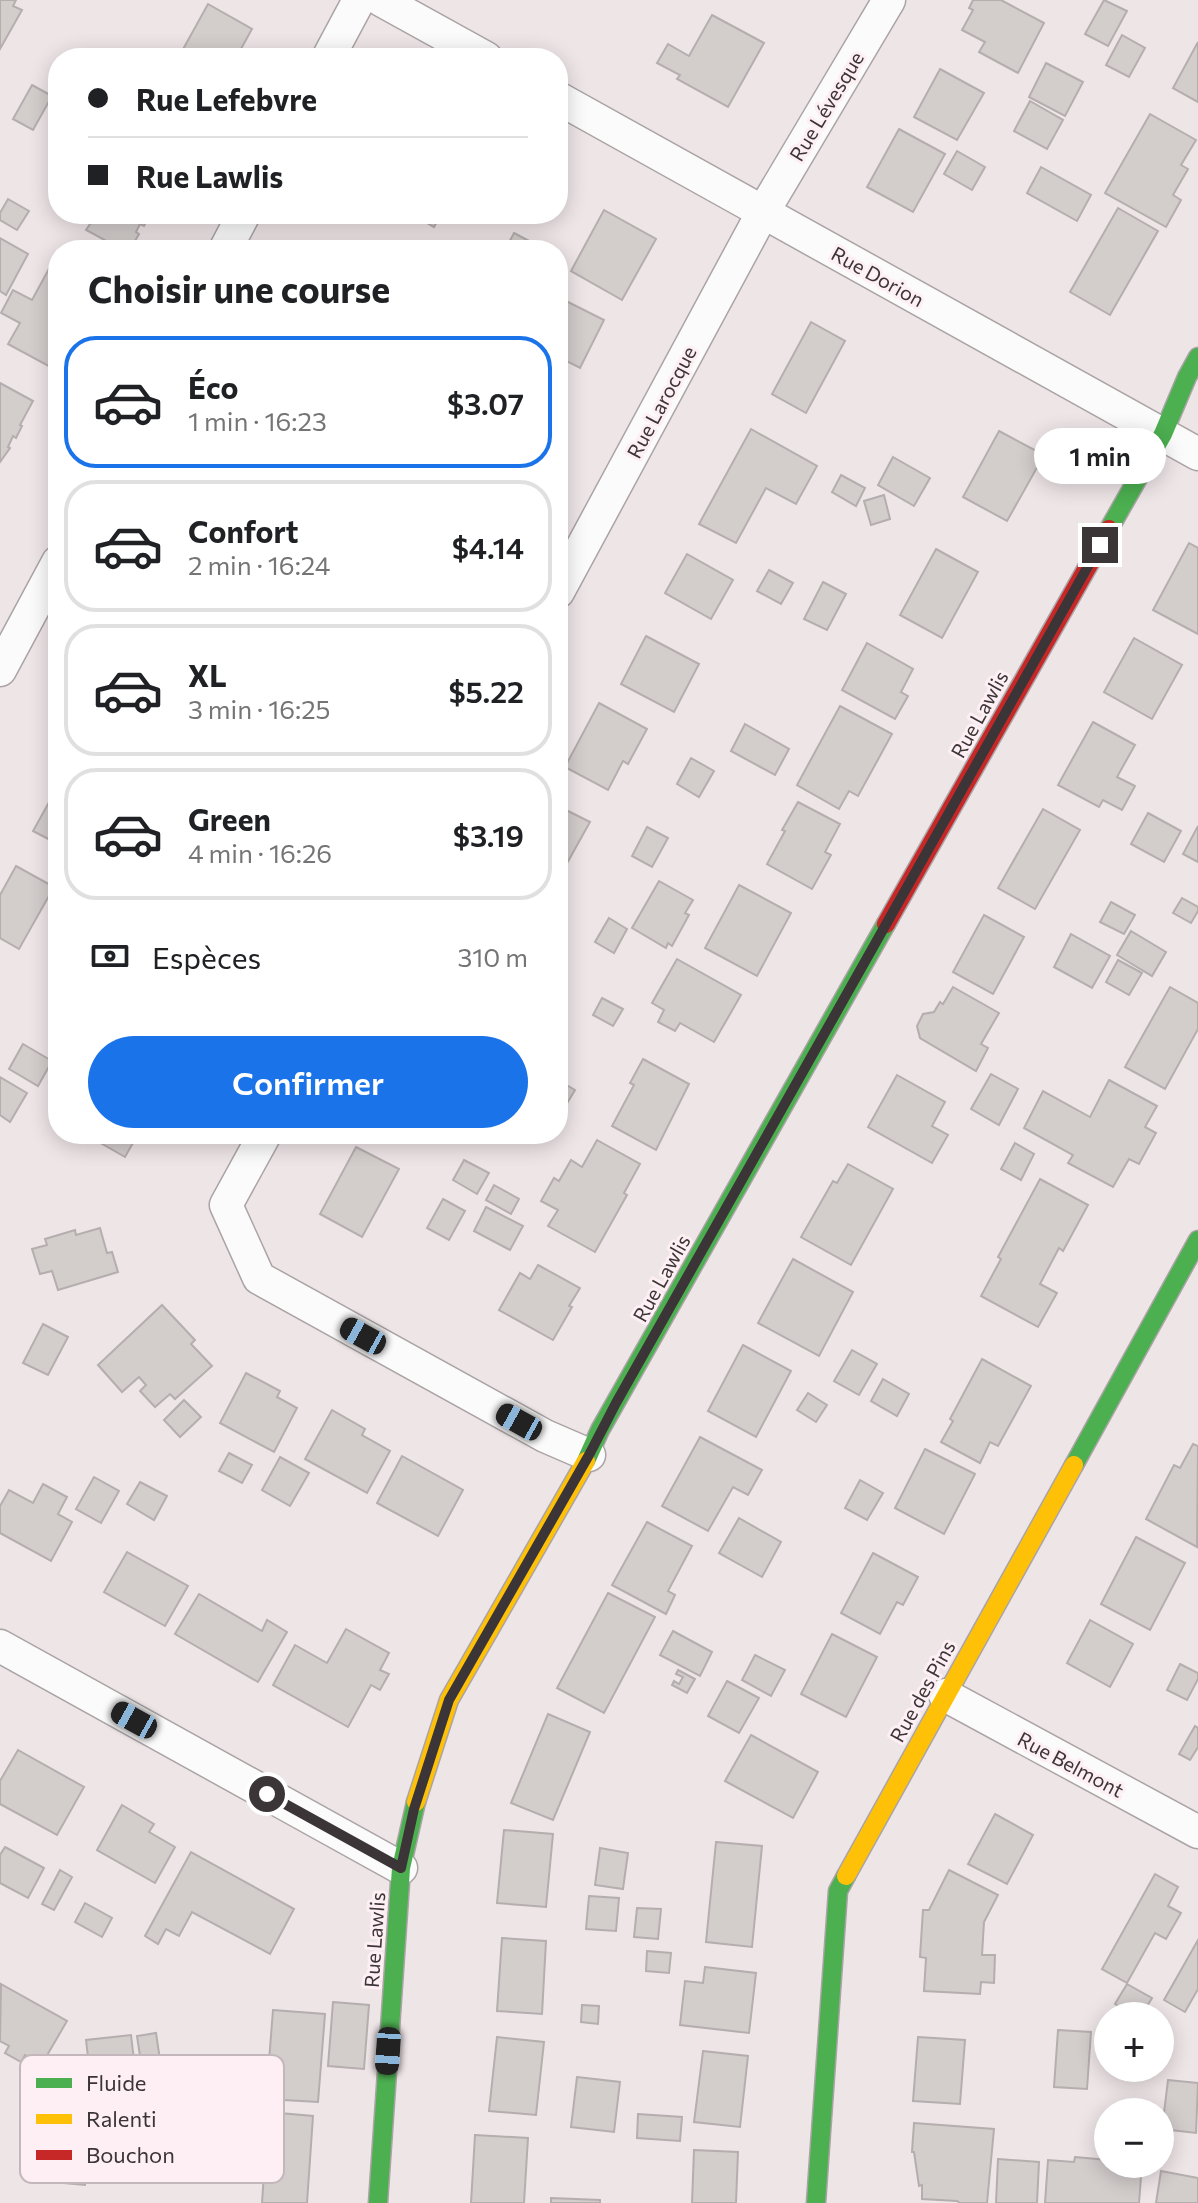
<!DOCTYPE html>
<html lang="fr">
<head>
<meta charset="utf-8">
<style>
	:root { --surface:#fff; --page:#f2f2f2; --text:#202124; --muted:#757577; --line:#e0e0e0; --accent:#1a73e8 }
	body { margin:0; font-family:Commissioner,sans-serif; background:var(--page); color:var(--text); height:100vh; display:flex; flex-direction:column; font-size:30px; white-space:nowrap }
	* { box-sizing:border-box; margin:0 }
	p { font-size:26px; color:var(--muted) }
	.icon { flex:none; width:44px; height:44px; fill:none; stroke:currentColor; stroke-width:2; stroke-linecap:round; stroke-linejoin:round }
	.map { position:relative; flex:1; overflow:hidden }
	.panel { position:absolute; left:48px; top:240px; width:520px; height:904px; display:flex; flex-direction:column; background:var(--surface); border-radius:32px; box-shadow:0 4px 20px #0003 }
	.panel>* { flex:none }
	.banner { position:absolute; left:48px; top:48px; width:520px; height:176px; border-radius:32px; box-shadow:0 4px 20px #0003; display:grid; align-content:center; height:176px; padding:0 40px; background:var(--surface) }
	.fabs { position:absolute; left:1094px; top:2002px; display:grid; gap:16px }
	.fabs a { display:grid; place-items:center; width:80px; height:80px; border-radius:50%; background:var(--surface); box-shadow:0 4px 20px #0003; font-size:40px }
	.end { position:absolute; width:36px; height:36px; margin:-18px; border:10px solid #3c3537; background:#fff; box-shadow:0 0 0 4px #fff }
	.from { border-radius:50% }
	.bubble { position:absolute; height:56px; border-radius:28px; background:var(--surface); box-shadow:0 4px 20px #0003; font-size:26px; font-weight:600; line-height:56px; text-align:center }
	.car { position:absolute; width:24px; height:48px; margin:-24px -12px; border-radius:10px; box-shadow:0 0 6px 2px #0007; background:linear-gradient(#222 24%,#8ab4d8 0 40%,#222 0 76%,#8ab4d8 0 86%,#222 0) }
	.banner b { display:flex; align-items:center; gap:28px; height:76px; font-size:30px }
	.banner b+b { border-top:2px solid var(--line) }
	.banner i { width:20px; height:20px; background:var(--text) }
	ul { padding:0; list-style:none }
	li { display:flex; align-items:center; gap:24px; height:132px; margin:0 16px 12px; padding:0 24px; border:4px solid var(--line); border-radius:32px }
	li div { flex:1 }
	li b { display:block; font-size:30px }
	li em { font-style:normal; font-weight:600 }
	li.active { border-color:var(--accent) }
	li>.icon { width:72px; height:72px; stroke-width:1.5 }
	h2 { padding:0 40px; font-size:36px; line-height:96px }
	.pay { display:flex; align-items:center; gap:20px; height:88px; padding:0 40px; font-size:30px }
	.pay p { margin-inline-start:auto }
	.primary-button { display:flex; gap:16px; margin-top:auto; padding:16px 40px }
	.primary-button a { flex:1; height:92px; border-radius:48px; background:var(--accent); color:#fff; font-size:32px; font-weight:600; line-height:92px; text-align:center }
	.map>svg:first-child { display:block }
	.building { fill:#d3cdcc; stroke:#b5aeae; stroke-width:2 }
	.lines { fill:none; stroke-linecap:round; stroke-linejoin:round }
	.street-casing { stroke:#aba4a6; stroke-width:35 }
	.fast-casing { stroke:#aba4a6; stroke-width:21 }
	.slow-casing { stroke:#aba4a6; stroke-width:21 }
	.jam-casing { stroke:#aba4a6; stroke-width:21 }
	.street { stroke:#fcfbfb; stroke-width:32 }
	.fast { stroke:#4caf50; stroke-width:18 }
	.slow { stroke:#ffc107; stroke-width:18 }
	.jam { stroke:#c62828; stroke-width:18 }
	.route { stroke:#3c3537; stroke-width:10 }
	.labels { text-anchor:middle; dominant-baseline:central; stroke-width:6; stroke-linejoin:round; paint-order:stroke }
	.street-label { font-size:20px; fill:#3c3537; stroke:#fdeff3 }
	.key { fill:#fdeff3; stroke:#c3b7bb; stroke-width:2 }
	.key-label { font-size:22px; fill:#3c3537 }
</style>
</head>
<body>
<div class="map">
<svg width="1198" height="2203" viewBox="0 0 1198 2203">
	<rect width="100%" height="100%" fill="#eee5e7"/>
	<!-- building -->
	<g class="building">
		<path d="M0,0h16l-3,6 9,4 -22,39z"/>
		<path d="M973,0h28l43,23 -26,50 -39,-21 6,-10 -23,-12 11,-20 -4,-2z"/>
		<path d="M1104,0l23,11 -19,35 -23,-12z"/>
		<path d="M208,4l44,25 -16,29h-41l-13,-7z"/>
		<path d="M712,15l52,28 -36,64 -51,-28 3,-4 -23,-12 11,-19 21,12z"/>
		<path d="M1122,35l23,13 -16,29 -23,-12z"/>
		<path d="M1198,42v60l-25,-14z"/>
		<path d="M1046,63l37,19 -18,34 -36,-19z"/>
		<path d="M940,69l44,24 -27,47 -43,-23z"/>
		<path d="M32,85l20,11 -19,34 -20,-11z"/>
		<path d="M1030,101l33,19 -16,29 -33,-18z"/>
		<path d="M1150,114l46,26 -15,25 7,4 -15,26 8,5 -15,27 -61,-34z"/>
		<path d="M899,129l46,25 -32,58 -46,-25z"/>
		<path d="M957,151l28,16 -13,23 -28,-16z"/>
		<path d="M1041,167l50,28 -14,26 -50,-28z"/>
		<path d="M8,199l21,12 -12,19 -17,-10v-7z"/>
		<path d="M1118,208l40,23 -48,84 -40,-23z"/>
		<path d="M604,210l52,29 -34,61 -51,-29z"/>
		<path d="M97,214h53l-6,12 -4,-2 -4,8 3,2 -7,12 -2,-1 -2,5h-5l-37,-20z"/>
		<path d="M412,214h29l-7,13z"/>
		<path d="M514,233l32,17h-41z"/>
		<path d="M0,238l28,16 -22,41 -6,-4z"/>
		<path d="M50,267l8,5v89l-4,8 -46,-25 12,-21 -19,-10 12,-23 19,10z"/>
		<path d="M558,297l46,23 -24,48 -21,-11 -1,2z"/>
		<path d="M811,322l34,19 -39,72 -34,-19z"/>
		<path d="M0,383l33,18 -13,24 2,1 -6,12 -3,-2 -5,11 2,1 -10,14z"/>
		<path d="M751,429l66,37 -21,38 -30,-16 -30,55 -37,-19z"/>
		<path d="M999,431l45,24 -37,66 -44,-24z"/>
		<path d="M893,457l37,21 -16,28 -36,-21z"/>
		<path d="M841,475l24,13 -9,18 -24,-14z"/>
		<path d="M884,495l6,24 -19,6 -7,-24z"/>
		<path d="M1189,543l9,5v86l-45,-24z"/>
		<path d="M936,549l42,23 -36,66 -42,-23z"/>
		<path d="M687,554l46,26 -22,39 -46,-26z"/>
		<path d="M769,570l24,13 -12,21 -24,-13z"/>
		<path d="M823,582l23,12 -19,36 -23,-11z"/>
		<path d="M646,636l53,28 -25,48 -53,-28z"/>
		<path d="M1134,638l48,27 -30,54 -48,-27z"/>
		<path d="M867,643l46,26 -12,23 7,4 -13,23 -53,-29z"/>
		<path d="M599,703l48,26 -19,35 -5,-3 -15,29 -43,-23z"/>
		<path d="M840,706l52,28 -34,62 -9,-5 -10,18 -42,-24z"/>
		<path d="M1093,722l42,23 -18,32 18,9 -13,24 -19,-10 -4,7 -41,-22z"/>
		<path d="M745,724l44,25 -14,26 -44,-24z"/>
		<path d="M691,758l23,13 -15,26 -22,-13z"/>
		<path d="M58,786v58l-25,-13z"/>
		<path d="M798,802l42,22 -15,28 6,3 -19,34 -45,-25 18,-33 -3,-1z"/>
		<path d="M558,806l32,16 -29,52 -3,-1z"/>
		<path d="M1043,809l37,21 -45,79 -37,-21z"/>
		<path d="M1148,813l33,18 -17,31 -33,-18z"/>
		<path d="M1198,826v36l-15,-8z"/>
		<path d="M647,827l21,11 -16,29 -20,-11z"/>
		<path d="M16,866l38,21 -35,62 -19,-11v-43z"/>
		<path d="M659,881l34,19 -8,13 4,2 -17,31 -4,-3 -2,5 -34,-20z"/>
		<path d="M739,885l52,28 -34,63 -52,-28z"/>
		<path d="M1182,898l16,9v4l-7,12 -18,-10z"/>
		<path d="M1111,902l24,13 -11,19 -24,-12z"/>
		<path d="M984,915l40,22 -31,57 -40,-22z"/>
		<path d="M609,918l18,11 -13,24 -19,-11z"/>
		<path d="M1131,931l35,21 -14,24 -35,-21z"/>
		<path d="M1071,934l39,22 -18,32 -38,-21z"/>
		<path d="M677,959l64,36 -27,47 -34,-19 -5,8 -17,-9 6,-12 -12,-7z"/>
		<path d="M1118,960l24,13 -13,22 -23,-13z"/>
		<path d="M953,987l46,26 -18,31 7,4 -12,23 -56,-33 -3,-12 6,-12 11,-2 6,-10 3,2z"/>
		<path d="M1170,987l28,16v26l-33,60 -40,-22z"/>
		<path d="M602,998l21,11 -10,17 -20,-11z"/>
		<path d="M23,1044l29,17 -14,25 -29,-17z"/>
		<path d="M643,1059l46,25 -33,66 -44,-24 22,-41 -4,-2z"/>
		<path d="M991,1074l27,15 -19,36 -28,-16z"/>
		<path d="M897,1075l48,27 -13,24 16,9 -16,28 -64,-36z"/>
		<path d="M0,1077l27,16 -17,29 -10,-7z"/>
		<path d="M558,1080l17,10 -12,20 -5,-3z"/>
		<path d="M1109,1080l48,26 -12,21 11,6 -17,31 -10,-5 -16,28 -45,-24 5,-8 -49,-27 19,-37 47,26z"/>
		<path d="M85,1134h53l-13,23z"/>
		<path d="M597,1140l43,24 -16,29 3,2 -32,57 -47,-26 10,-16 -17,-9 13,-23 5,3 12,-21 11,7z"/>
		<path d="M1015,1143l19,11 -13,26 -20,-11z"/>
		<path d="M356,1147l43,22 -37,68 -42,-23z"/>
		<path d="M464,1160l25,13 -12,21 -24,-14z"/>
		<path d="M848,1164l45,25 -42,76 -50,-28 32,-56 4,2z"/>
		<path d="M1040,1179l48,26 -25,46 -4,-3 -19,36 17,9 -19,34 -57,-31 20,-37 -3,-2z"/>
		<path d="M494,1185l25,14 -8,15 -25,-14z"/>
		<path d="M443,1199l22,12 -16,29 -22,-12z"/>
		<path d="M486,1207l37,19 -13,24 -36,-19z"/>
		<path d="M100,1228l7,25 5,-1 6,20 -60,18 -6,-19 -12,3 -8,-25 15,-4 -2,-6 30,-9 1,5z"/>
		<path d="M793,1259l60,33 -34,64 -61,-33z"/>
		<path d="M538,1265l42,23 -11,18 3,1 -19,33 -54,-30 21,-37 10,6z"/>
		<path d="M162,1305l33,35 -4,4 21,22 -37,33 -5,-5 -15,13 -15,-16 6,-6 -7,-8 -17,15 -24,-27z"/>
		<path d="M43,1324l25,13 -20,38 -25,-12z"/>
		<path d="M743,1345l48,26 -35,66 -48,-26z"/>
		<path d="M852,1350l25,14 -18,31 -25,-14z"/>
		<path d="M982,1359l49,27 -33,60 -8,-4 -10,21 -39,-21 12,-21 -3,-2z"/>
		<path d="M246,1373l34,18 -3,6 20,11 -23,44 -54,-29z"/>
		<path d="M883,1379l26,15 -12,22 -26,-15z"/>
		<path d="M808,1393l19,12 -11,17 -19,-12z"/>
		<path d="M184,1400l17,17 -21,20 -16,-17z"/>
		<path d="M332,1410l33,19 -3,6 28,16 -23,42 -62,-34z"/>
		<path d="M700,1437l62,33 -14,25 -15,-8 -25,44 -46,-25z"/>
		<path d="M1193,1444l5,2 -1,101 -51,-28 28,-54 6,3z"/>
		<path d="M925,1449l50,25 -31,60 -49,-26z"/>
		<path d="M229,1453l23,12 -10,18 -23,-12z"/>
		<path d="M402,1456l61,34 -25,46 -61,-33z"/>
		<path d="M280,1457l29,16 -19,33 -28,-16z"/>
		<path d="M94,1477l25,14 -18,32 -25,-14z"/>
		<path d="M860,1480l23,13 -16,27 -22,-12z"/>
		<path d="M140,1482l27,14 -13,24 -27,-16z"/>
		<path d="M43,1484l24,13 -9,17 14,8 -21,39 -51,-28v-27l9,-16 24,13z"/>
		<path d="M739,1518l42,24 -19,35 -43,-24z"/>
		<path d="M647,1522l45,24 -24,45 7,4 -9,19 -54,-29z"/>
		<path d="M1136,1537l49,26 -35,67 -49,-26z"/>
		<path d="M127,1552l61,34 -23,40 -61,-34z"/>
		<path d="M873,1553l45,24 -15,28 -6,-3 -17,32 -39,-21z"/>
		<path d="M608,1593l47,24 -51,96 -47,-25z"/>
		<path d="M199,1594l63,37 5,-11 20,12 -29,50 -83,-48z"/>
		<path d="M1090,1620l43,24 -23,43 -43,-24z"/>
		<path d="M346,1629l43,24 -9,17 9,4 -9,16 -9,-5 -23,42 -75,-42 22,-40 32,18z"/>
		<path d="M673,1631l39,21 -12,24 -40,-21z"/>
		<path d="M832,1634l45,23 -31,60 -45,-23z"/>
		<path d="M755,1655l30,15 -14,26 -29,-16z"/>
		<path d="M1180,1664l18,9v6l-11,21 -20,-10z"/>
		<path d="M678,1670l17,9 -8,14 -15,-8 2,-4 5,3 4,-7 -7,-3z"/>
		<path d="M727,1681l32,17 -20,35 -31,-17z"/>
		<path d="M548,1714l42,18 -37,88 -42,-17z"/>
		<path d="M1195,1726l3,2v19l-8,13 -11,-6z"/>
		<path d="M751,1735l67,37 -25,46 -68,-37z"/>
		<path d="M18,1750l66,37 -27,48 -57,-31v-23z"/>
		<path d="M122,1805l32,19 -5,8 26,15 -20,36 -58,-33z"/>
		<path d="M995,1814l38,21 -26,49 -39,-20z"/>
		<path d="M504,1830l49,4 -7,73 -49,-4z"/>
		<path d="M716,1842l46,4 -10,101 -46,-5z"/>
		<path d="M5,1847l39,21 -16,30 -28,-15v-28z"/>
		<path d="M600,1848l28,5 -5,36 -28,-4z"/>
		<path d="M191,1852l103,57 -24,45 -78,-42 -13,24 -13,-7 -8,15 -13,-8z"/>
		<path d="M60,1870l12,7 -18,33 -12,-6z"/>
		<path d="M949,1870l49,25 -14,27 -2,33h13l-1,28 -13,-1 -1,12 -56,-3 2,-33 -6,-1 3,-47h6z"/>
		<path d="M1155,1874l23,13 -10,19 13,7 -15,26 -11,-6 -28,50 -25,-14z"/>
		<path d="M589,1896l30,2 -3,33 -30,-2z"/>
		<path d="M85,1903l27,15 -10,19 -27,-15z"/>
		<path d="M637,1908l24,1 -3,30 -24,-2z"/>
		<path d="M502,1938l44,3 -4,73 -45,-3z"/>
		<path d="M1198,1940v49l-13,23 -21,-12z"/>
		<path d="M647,1951l24,2 -2,20 -23,-2z"/>
		<path d="M705,1967l51,6 -7,60 -69,-8 5,-44 18,2z"/>
		<path d="M1,1984l66,37 -25,43 -17,-9 -4,7 -16,-9 4,-7 -9,-5z"/>
		<path d="M1127,1984l25,14 -11,18h-5l-21,-12z"/>
		<path d="M333,2002l36,3 -5,64 -36,-3z"/>
		<path d="M582,2005l17,1 -1,18 -17,-2z"/>
		<path d="M273,2010l52,4 -7,88 -52,-3z"/>
		<path d="M1058,2030l33,2 -4,57 -33,-2z"/>
		<path d="M156,2033l6,40 -19,3 -6,-40z"/>
		<path d="M131,2035l6,50 -45,5 -6,-50z"/>
		<path d="M497,2037l47,5 -8,73 -47,-4z"/>
		<path d="M918,2037l47,3 -5,64 -47,-3z"/>
		<path d="M703,2051l45,5 -8,71 -46,-5z"/>
		<path d="M577,2077l43,5 -6,50 -43,-5z"/>
		<path d="M1168,2080l30,3 -2,50 -34,-4z"/>
		<path d="M49,2110l43,5 -7,70 -43,-4z"/>
		<path d="M268,2112l45,4 -6,87h-45z"/>
		<path d="M638,2114l44,3 -2,24 -43,-3z"/>
		<path d="M914,2123l80,6 -7,74h-27l-3,-2 -35,-2v-14l-3,1 -5,-34h-2z"/>
		<path d="M475,2135l53,3 -4,65h-53z"/>
		<path d="M694,2150l44,2 -2,51h-44z"/>
		<path d="M1075,2157l33,3v4h34l-3,39h-94l3,-43 26,2z"/>
		<path d="M998,2159l41,3 -2,41h-41z"/>
		<path d="M1161,2171l37,7v25h-42z"/>
		<path d="M551,2198l49,2v3h-49z"/>
	</g>
	<g class="lines">
		<defs>
			<g id="street">
				<path d="M381,0l105,58"/>
				<path d="M328,58l31,-58"/>
				<path d="M558,98l640,356"/>
				<path d="M225,250l19,-36"/>
				<path d="M558,592l205,-380 126,-212"/>
				<path d="M0,670l58,-108"/>
				<path d="M265,1134l-39,71 33,73 286,158 44,19"/>
				<path d="M0,1646l401,222"/>
				<path d="M945,1695l253,137"/>
			</g>
			<g id="fast">
				<path d="M1109,529l54,-95 24,-57 11,-20"/>
				<path d="M586,1461l14,-31 286,-506"/>
				<path d="M1074,1465l124,-225"/>
				<path d="M378,2203l23,-335 15,-66"/>
				<path d="M816,2203l22,-312 8,-15"/>
			</g>
			<g id="slow">
				<path d="M416,1802l33,-102 137,-239"/>
				<path d="M846,1876l228,-411"/>
			</g>
			<path id="jam" d="M886,924l223,-395"/>
		</defs>
		<!-- street casing -->
		<use href="#street" class="street-casing"/>
		<!-- fast casing -->
		<use href="#fast" class="fast-casing"/>
		<!-- slow casing -->
		<use href="#slow" class="slow-casing"/>
		<!-- jam casing -->
		<use href="#jam" class="jam-casing"/>
		<!-- street -->
		<use href="#street" class="street"/>
		<!-- fast -->
		<use href="#fast" class="fast"/>
		<!-- slow -->
		<use href="#slow" class="slow"/>
		<!-- jam -->
		<use href="#jam" class="jam"/>
	</g>
	<g class="lines">
		<!-- route -->
		<path class="route" d="M267,1794l134,74 13,-59 35,-109 140,-245 27,-52 484,-858"/>
	</g>
	<g class="labels">
		<!-- street labels -->
		<g class="street-label">
			<text transform="translate(826 106) rotate(-59)">Rue Lévesque</text>
			<text transform="translate(878 276) rotate(29)">Rue Dorion</text>
			<text transform="translate(661 402) rotate(-62)">Rue Larocque</text>
			<text transform="translate(979 714) rotate(-61)">Rue Lawlis</text>
			<text transform="translate(661 1278) rotate(-61)">Rue Lawlis</text>
			<text transform="translate(922 1691) rotate(-61)">Rue des Pins</text>
			<text transform="translate(1071 1764) rotate(28)">Rue Belmont</text>
			<text transform="translate(374 1940) rotate(-86)">Rue Lawlis</text>
		</g>
	</g>
	<!-- legend -->
	<rect x="20" y="2055" width="264" height="128" rx="12" class="key"/>
	<rect x="36" y="2078" width="36" height="10" fill="#4caf50"/>
	<rect x="36" y="2114" width="36" height="10" fill="#ffc107"/>
	<rect x="36" y="2150" width="36" height="10" fill="#c62828"/>
	<g class="key-label">
		<text x="86" y="2091">Fluide</text>
		<text x="86" y="2127">Ralenti</text>
		<text x="86" y="2163">Bouchon</text>
	</g>
</svg>
<div class="fabs">
<a>+</a>
<a>−</a>
</div>
<i class="end from" style="left:267px;top:1794px"></i>
<i class="end" style="left:1100px;top:545px"></i>
<div class="bubble" style="left:1034px;top:428px;width:132px">1 min</div>
<i class="car" style="left:363px;top:1336px;rotate:299deg"></i>
<i class="car" style="left:519px;top:1422px;rotate:299deg"></i>
<i class="car" style="left:134px;top:1720px;rotate:299deg"></i>
<i class="car" style="left:388px;top:2051px;rotate:184deg"></i>
<div class="banner">
<b><i class="from"></i>Rue Lefebvre</b>
<b><i></i>Rue Lawlis</b>
</div>
<section class="panel">
<h2>Choisir une course</h2>
<ul>
<li class="active"><svg class="icon" aria-label="car" viewBox="0 0 24 24"><path d="M5 17H2v-5l4-1 3-4h7l3 4 3 1v5h-3M9 17h6M6 11h13"/><circle cx="7" cy="17" r="2"/><circle cx="17" cy="17" r="2"/></svg><div><b>Éco</b><p>1 min · 16:23</p></div><em>$3.07</em></li>
<li><svg class="icon" aria-label="car" viewBox="0 0 24 24"><path d="M5 17H2v-5l4-1 3-4h7l3 4 3 1v5h-3M9 17h6M6 11h13"/><circle cx="7" cy="17" r="2"/><circle cx="17" cy="17" r="2"/></svg><div><b>Confort</b><p>2 min · 16:24</p></div><em>$4.14</em></li>
<li><svg class="icon" aria-label="car" viewBox="0 0 24 24"><path d="M5 17H2v-5l4-1 3-4h7l3 4 3 1v5h-3M9 17h6M6 11h13"/><circle cx="7" cy="17" r="2"/><circle cx="17" cy="17" r="2"/></svg><div><b>XL</b><p>3 min · 16:25</p></div><em>$5.22</em></li>
<li><svg class="icon" aria-label="car" viewBox="0 0 24 24"><path d="M5 17H2v-5l4-1 3-4h7l3 4 3 1v5h-3M9 17h6M6 11h13"/><circle cx="7" cy="17" r="2"/><circle cx="17" cy="17" r="2"/></svg><div><b>Green</b><p>4 min · 16:26</p></div><em>$3.19</em></li>
</ul>
<div class="pay"><svg class="icon" aria-label="cash" viewBox="0 0 24 24"><path d="M3 7h18v10H3z"/><circle cx="12" cy="12" r="2"/></svg>Espèces<p>310 m</p></div>
<div class="primary-button"><a>Confirmer</a></div>
</section>
</div>
</body>
</html>
